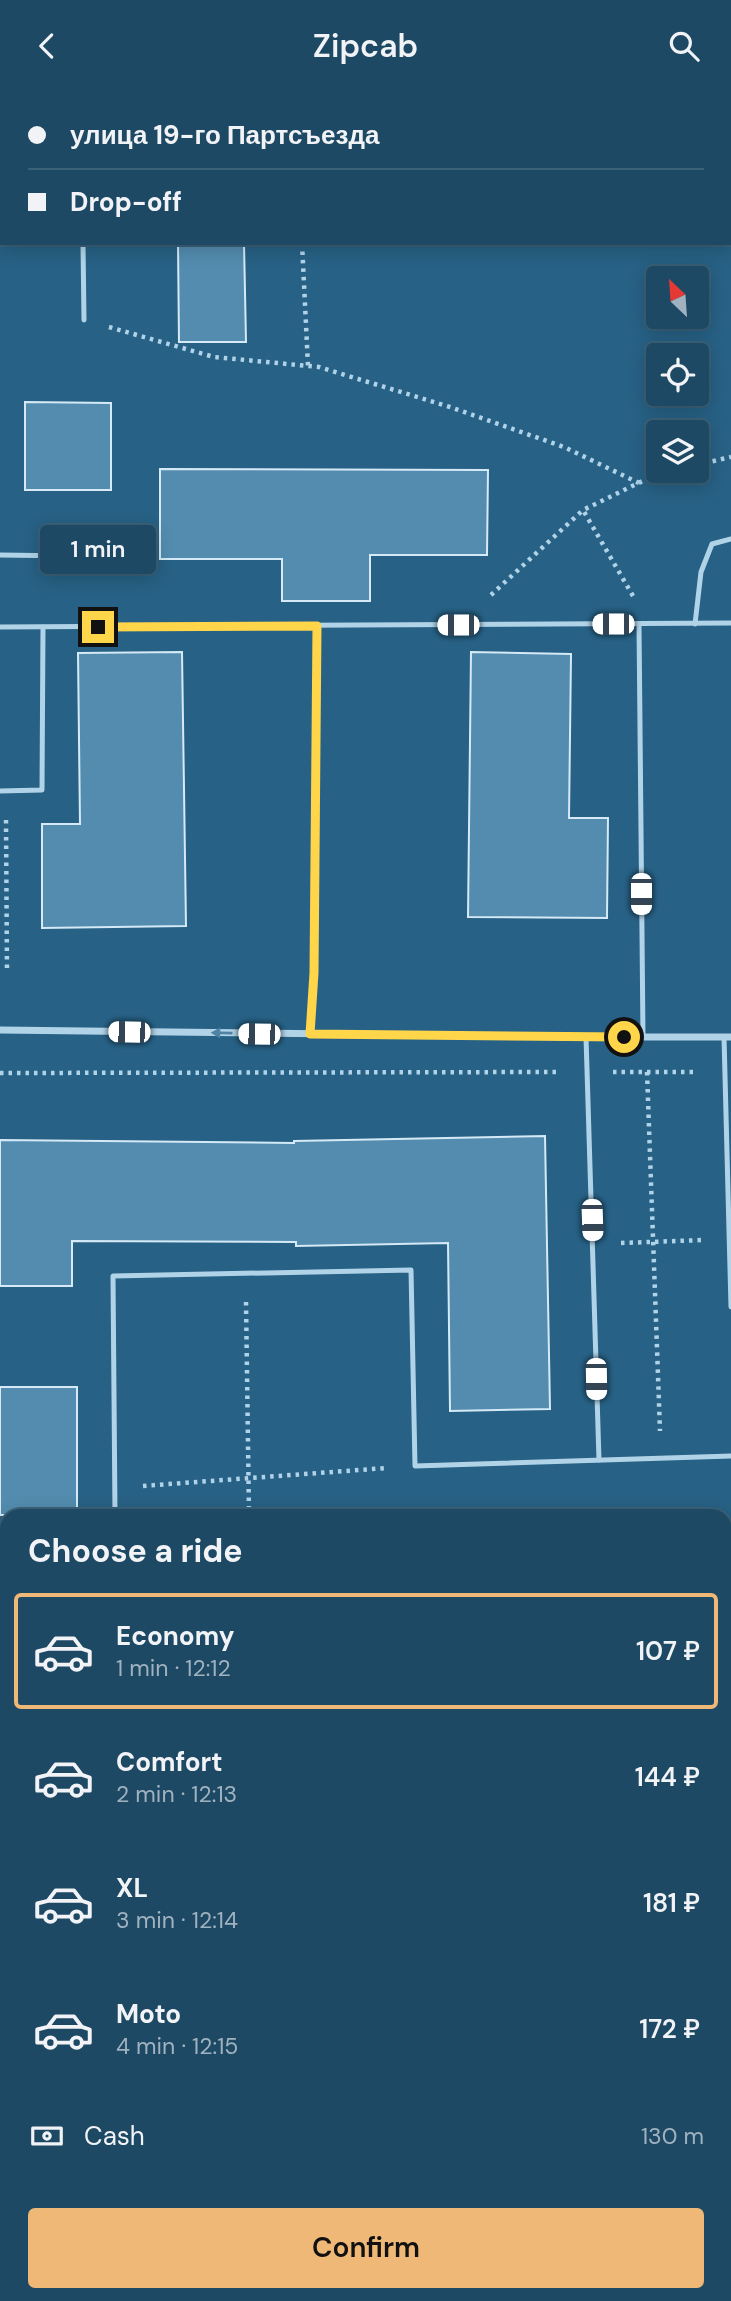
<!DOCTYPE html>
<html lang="en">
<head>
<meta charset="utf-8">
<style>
	:root { --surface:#1d4964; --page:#2a536d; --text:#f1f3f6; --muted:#a0b2bf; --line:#3b6178; --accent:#f0b877 }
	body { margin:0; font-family:"DM Sans",sans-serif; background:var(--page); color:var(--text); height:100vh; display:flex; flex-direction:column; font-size:26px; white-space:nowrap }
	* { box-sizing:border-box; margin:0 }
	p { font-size:23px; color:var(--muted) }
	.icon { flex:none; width:38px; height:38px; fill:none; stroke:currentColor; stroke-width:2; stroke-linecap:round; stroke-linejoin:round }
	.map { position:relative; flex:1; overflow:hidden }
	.drawer { position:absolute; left:0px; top:1418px; width:732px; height:793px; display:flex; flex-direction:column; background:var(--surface); border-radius:21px 21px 0 0; box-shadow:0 4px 18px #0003,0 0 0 2px var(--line) }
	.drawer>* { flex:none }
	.hud { position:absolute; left:0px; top:0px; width:732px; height:154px; box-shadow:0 4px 18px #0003,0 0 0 2px var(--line); display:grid; align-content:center; height:154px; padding:0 28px; background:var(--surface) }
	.needle { width:46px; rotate:335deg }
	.tools { position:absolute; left:646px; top:175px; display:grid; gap:14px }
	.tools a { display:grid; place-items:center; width:63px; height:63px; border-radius:7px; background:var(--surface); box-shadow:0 4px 18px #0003,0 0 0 2px var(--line); font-size:35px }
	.end { position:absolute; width:32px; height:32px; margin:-16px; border:9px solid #ffd54a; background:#111; box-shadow:0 0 0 4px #111 }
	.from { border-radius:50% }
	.bubble { position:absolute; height:49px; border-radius:7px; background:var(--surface); box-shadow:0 4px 18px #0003,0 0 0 2px var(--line); font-size:23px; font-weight:600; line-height:49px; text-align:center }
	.car { position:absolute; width:21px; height:42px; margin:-21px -10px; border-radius:9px; box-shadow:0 0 5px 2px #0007; background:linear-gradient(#fff 24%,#345 0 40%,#fff 0 76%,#345 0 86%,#fff 0) }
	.hud b { display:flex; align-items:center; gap:24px; height:66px; font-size:26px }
	.hud b+b { border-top:2px solid var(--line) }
	.hud i { width:18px; height:18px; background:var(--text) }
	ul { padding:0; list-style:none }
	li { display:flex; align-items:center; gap:21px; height:116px; margin:0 14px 10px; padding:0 14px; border:4px solid transparent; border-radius:7px }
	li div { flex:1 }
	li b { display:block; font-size:26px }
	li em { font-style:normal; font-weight:600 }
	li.on { border-color:var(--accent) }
	li>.icon { width:63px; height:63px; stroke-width:1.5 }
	h2 { padding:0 28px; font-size:32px; line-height:84px }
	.pay { display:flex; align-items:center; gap:18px; height:77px; padding:0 28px; font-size:26px }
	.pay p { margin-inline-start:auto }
	.cta { display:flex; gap:14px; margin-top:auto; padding:14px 28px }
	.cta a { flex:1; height:80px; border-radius:7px; background:var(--accent); color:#111; font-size:28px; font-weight:600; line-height:80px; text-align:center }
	header { display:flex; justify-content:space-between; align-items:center; height:91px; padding:0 28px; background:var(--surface); font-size:32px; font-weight:600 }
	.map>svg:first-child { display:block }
	.building { fill:#538caf; stroke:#d5eaf6; stroke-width:2 }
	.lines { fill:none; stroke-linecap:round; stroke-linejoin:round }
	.path { stroke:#b1d3e8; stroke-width:4.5; stroke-dasharray:3.5 5; stroke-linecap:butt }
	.service { stroke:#b1d3e8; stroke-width:5 }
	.minor { stroke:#b1d3e8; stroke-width:7 }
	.oneway { fill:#5083a3 }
	.route { stroke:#ffd54a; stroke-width:9 }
</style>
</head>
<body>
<header><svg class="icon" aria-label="back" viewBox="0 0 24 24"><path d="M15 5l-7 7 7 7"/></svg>Zipcab<svg class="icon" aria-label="search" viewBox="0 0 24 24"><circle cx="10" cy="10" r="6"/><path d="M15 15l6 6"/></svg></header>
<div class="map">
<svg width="731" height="2210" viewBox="0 0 731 2210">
	<rect width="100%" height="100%" fill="#276185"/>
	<!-- building -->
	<g class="building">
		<path d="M178,152h66l2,99h-67z"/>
		<path d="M25,311l86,1v87h-86z"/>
		<path d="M160,378l328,1 -1,85h-117v46h-88v-42h-122z"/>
		<path d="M182,561l4,274 -144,2v-104h38l-2,-171z"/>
		<path d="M471,561l100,2 -2,164h39l-1,100 -139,-1z"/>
		<path d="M545,1045l5,273 -100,2 -2,-168 -152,3v-4l-224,-1v45h-72v-146l294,3v-2z"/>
		<rect x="0" y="1296" width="77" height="128"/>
	</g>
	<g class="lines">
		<!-- path -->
		<g class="path">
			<path d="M257,0l2,2"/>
			<path d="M509,0v2"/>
			<path d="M730,53h1"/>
			<path d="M302,152l6,123"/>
			<path d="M109,236l105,30 105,10 131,40 114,40 75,36"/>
			<path d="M696,374l35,-8"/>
			<path d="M491,504l92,-85"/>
			<path d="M633,505l-50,-86 72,-35 18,-4"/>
			<path d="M6,729l1,153"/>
			<path d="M613,981h83"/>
			<path d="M647,981l13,359"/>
			<path d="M0,982l559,-1"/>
			<path d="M621,1152l82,-3"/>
			<path d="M246,1211l3,213"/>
			<path d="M143,1395l243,-18"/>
			<path d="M724,1553h7"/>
			<path d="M724,1699l7,-3"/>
			<path d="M724,1750l7,4"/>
			<path d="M464,2210v-7"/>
		</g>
		<!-- service -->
		<g class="service">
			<path d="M81,0v2"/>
			<path d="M365,0v2"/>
			<path d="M83,152l1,77"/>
			<path d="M0,464l72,1"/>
			<path d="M639,533l4,413"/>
			<path d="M695,533l6,-52 11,-28 19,-5"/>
			<path d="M0,536l731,-4"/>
			<path d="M0,700l42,-1 1,-163"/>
			<path d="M310,943l4,-61 3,-347"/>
			<path d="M586,946l13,423"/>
			<path d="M724,946l7,270"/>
			<path d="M115,1424l-2,-239 298,-6 4,196 316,-10"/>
			<path d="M0,1649l7,-1"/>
			<path d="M724,1884h7"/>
			<path d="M124,2203v7"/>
			<path d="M303,2210v-7"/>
		</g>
		<!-- minor -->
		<path class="minor" d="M0,939l586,7h145"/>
	</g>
	<!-- one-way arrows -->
	<defs><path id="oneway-solid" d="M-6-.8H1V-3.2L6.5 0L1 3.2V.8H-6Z" transform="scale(1.75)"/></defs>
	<use class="oneway" href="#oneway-solid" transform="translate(222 942) rotate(-179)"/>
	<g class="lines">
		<!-- route -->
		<path class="route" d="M98,536l219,-1 -3,347 -4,61 314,3"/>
	</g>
</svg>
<div class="tools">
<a><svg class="needle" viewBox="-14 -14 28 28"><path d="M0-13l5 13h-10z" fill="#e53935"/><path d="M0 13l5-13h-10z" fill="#a0b2bf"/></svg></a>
<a><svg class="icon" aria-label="locate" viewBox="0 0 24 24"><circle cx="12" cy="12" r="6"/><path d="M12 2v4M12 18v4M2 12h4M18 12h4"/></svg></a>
<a><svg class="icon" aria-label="layers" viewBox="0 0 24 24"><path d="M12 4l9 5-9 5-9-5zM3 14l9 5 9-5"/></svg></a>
</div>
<i class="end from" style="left:624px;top:946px"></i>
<i class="end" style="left:98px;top:536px"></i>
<div class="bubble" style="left:40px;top:434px;width:116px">1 min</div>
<i class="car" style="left:613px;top:533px;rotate:270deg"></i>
<i class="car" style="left:458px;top:534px;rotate:270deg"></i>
<i class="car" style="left:641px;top:803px;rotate:180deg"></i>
<i class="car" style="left:129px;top:941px;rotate:271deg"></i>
<i class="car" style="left:259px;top:943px;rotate:271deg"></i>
<i class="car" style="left:592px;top:1129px;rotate:178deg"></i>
<i class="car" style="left:596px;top:1288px;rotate:179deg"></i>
<div class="hud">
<b><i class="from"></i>улица 19-го Партсъезда</b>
<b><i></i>Drop-off</b>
</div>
<section class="drawer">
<h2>Choose a ride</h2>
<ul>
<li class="on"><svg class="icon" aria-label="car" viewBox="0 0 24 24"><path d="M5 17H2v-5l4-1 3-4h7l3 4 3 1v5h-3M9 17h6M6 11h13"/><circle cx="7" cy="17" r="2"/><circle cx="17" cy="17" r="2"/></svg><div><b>Economy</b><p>1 min · 12:12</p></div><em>107 ₽</em></li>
<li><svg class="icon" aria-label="car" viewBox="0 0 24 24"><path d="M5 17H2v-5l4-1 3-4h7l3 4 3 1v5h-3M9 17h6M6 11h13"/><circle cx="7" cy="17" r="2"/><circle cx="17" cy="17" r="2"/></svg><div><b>Comfort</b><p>2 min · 12:13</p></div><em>144 ₽</em></li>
<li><svg class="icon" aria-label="car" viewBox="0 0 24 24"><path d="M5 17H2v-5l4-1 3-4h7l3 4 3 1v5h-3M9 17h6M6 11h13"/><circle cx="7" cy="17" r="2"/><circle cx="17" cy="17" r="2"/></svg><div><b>XL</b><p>3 min · 12:14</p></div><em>181 ₽</em></li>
<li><svg class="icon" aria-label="car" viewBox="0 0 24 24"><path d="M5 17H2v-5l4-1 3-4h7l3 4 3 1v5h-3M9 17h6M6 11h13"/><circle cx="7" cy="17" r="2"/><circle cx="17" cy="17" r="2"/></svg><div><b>Moto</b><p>4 min · 12:15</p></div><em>172 ₽</em></li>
</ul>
<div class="pay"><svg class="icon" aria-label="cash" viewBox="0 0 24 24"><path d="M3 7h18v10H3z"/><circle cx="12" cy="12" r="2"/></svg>Cash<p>130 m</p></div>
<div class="cta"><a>Confirm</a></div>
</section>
</div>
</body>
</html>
